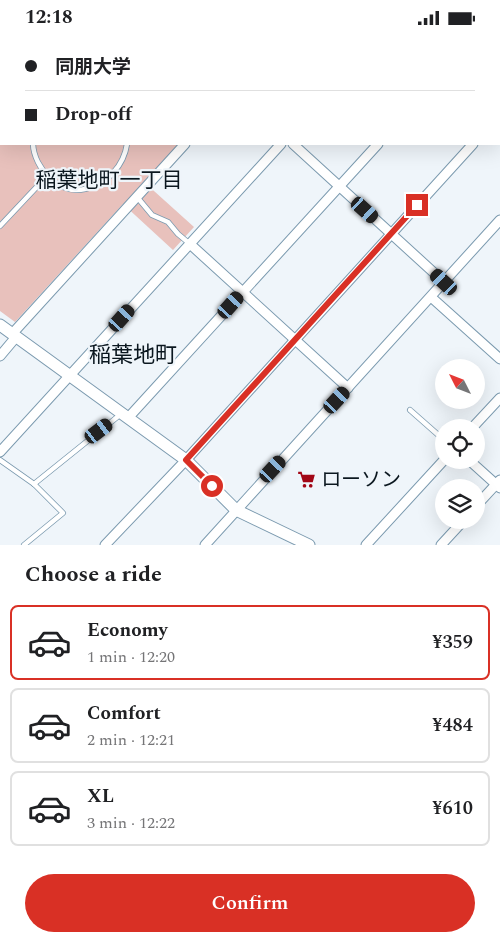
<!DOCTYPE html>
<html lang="en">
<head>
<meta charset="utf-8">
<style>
	:root { --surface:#fff; --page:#f6f6f6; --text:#202124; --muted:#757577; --line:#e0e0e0; --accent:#d93025 }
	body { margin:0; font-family:Spectral,"Noto Sans JP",serif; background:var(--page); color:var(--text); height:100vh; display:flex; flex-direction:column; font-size:19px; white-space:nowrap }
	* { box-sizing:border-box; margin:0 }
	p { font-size:16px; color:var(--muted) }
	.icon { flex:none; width:28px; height:28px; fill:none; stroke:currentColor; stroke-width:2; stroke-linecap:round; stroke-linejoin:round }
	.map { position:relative; height:510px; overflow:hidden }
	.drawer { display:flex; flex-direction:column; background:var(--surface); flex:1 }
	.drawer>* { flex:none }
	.hud { position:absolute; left:0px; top:0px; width:500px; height:110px; box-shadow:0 5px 20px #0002; display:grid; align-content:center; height:110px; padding:0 25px; background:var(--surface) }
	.needle { width:32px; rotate:312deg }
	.buttons { position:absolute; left:435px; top:324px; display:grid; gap:10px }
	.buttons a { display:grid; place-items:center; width:50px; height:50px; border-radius:50%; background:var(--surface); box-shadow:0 5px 20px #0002; font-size:25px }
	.end { position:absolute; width:22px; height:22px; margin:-11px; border:6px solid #d93025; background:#fff; box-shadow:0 0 0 2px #fff }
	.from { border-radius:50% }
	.car { position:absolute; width:15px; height:30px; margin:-15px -8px; border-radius:6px; box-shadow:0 0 4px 1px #0007; background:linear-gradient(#222 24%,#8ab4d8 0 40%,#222 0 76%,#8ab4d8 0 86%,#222 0) }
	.hud b { display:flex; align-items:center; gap:18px; height:48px; font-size:19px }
	.hud b+b { border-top:1px solid var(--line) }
	.hud i { width:12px; height:12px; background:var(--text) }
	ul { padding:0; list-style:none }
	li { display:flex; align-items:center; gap:15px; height:75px; margin:0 10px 8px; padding:0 15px; border:2px solid var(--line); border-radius:8px }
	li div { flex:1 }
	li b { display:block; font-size:19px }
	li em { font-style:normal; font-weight:600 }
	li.on { border-color:var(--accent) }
	li>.icon { width:45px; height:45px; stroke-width:1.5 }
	h2 { padding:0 25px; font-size:22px; line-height:60px }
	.cta { display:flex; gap:10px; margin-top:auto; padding:10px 25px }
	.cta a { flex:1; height:58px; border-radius:30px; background:var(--accent); color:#fff; font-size:20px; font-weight:600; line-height:58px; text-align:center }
	.status { display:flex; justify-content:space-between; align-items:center; height:35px; padding:0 25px; background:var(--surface); direction:ltr }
	.status svg { height:14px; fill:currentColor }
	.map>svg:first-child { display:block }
	.green { fill:#e8c1bc }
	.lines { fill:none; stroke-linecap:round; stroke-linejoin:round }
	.service-casing { stroke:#7b9aaf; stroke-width:6 }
	.minor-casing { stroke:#7b9aaf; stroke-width:11 }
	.tertiary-casing { stroke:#7b9aaf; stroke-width:13 }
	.service { stroke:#fff; stroke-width:4.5 }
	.minor { stroke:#fff; stroke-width:9 }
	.tertiary { stroke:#fff; stroke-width:11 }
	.route { stroke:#d93025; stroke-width:6 }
	.labels { text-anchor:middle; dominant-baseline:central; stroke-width:4.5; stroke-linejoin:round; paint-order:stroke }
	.poi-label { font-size:20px; fill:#0b171f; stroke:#eff5fa; text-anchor:start }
	.neighbourhood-label { font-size:21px; fill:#0b171f; stroke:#eff5fa }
	.quarter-label { font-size:22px; fill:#0b171f; stroke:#eff5fa }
</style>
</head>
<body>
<div class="status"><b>12:18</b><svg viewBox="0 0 49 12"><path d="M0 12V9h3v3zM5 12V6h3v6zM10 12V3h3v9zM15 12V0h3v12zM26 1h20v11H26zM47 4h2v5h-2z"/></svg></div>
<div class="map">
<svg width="500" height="510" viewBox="0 0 500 510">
	<rect width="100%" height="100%" fill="#eff5fa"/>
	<!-- green -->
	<path class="green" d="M0,0l164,1h-163v108h178l-35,38 50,45 -21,23 -50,-46 -108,118 -15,-11z"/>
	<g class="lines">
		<defs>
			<g id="service">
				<path d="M0,32l1,1"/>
				<path d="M33,109c1,24 26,51 52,45 22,-4 39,-24 42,-45"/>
				<path d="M137,162l15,18 16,7 10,12 12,10"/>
				<path d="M0,191l47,-50"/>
				<path d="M410,375l34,30"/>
				<path d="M0,425l34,24 29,29 -39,32"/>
				<path d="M34,449l87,-70"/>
			</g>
			<g id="minor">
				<path d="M173,0l2,1"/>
				<path d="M461,0l2,1"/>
				<path d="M189,1l1,-1"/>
				<path d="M283,1l1,-1"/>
				<path d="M379,1l1,-1"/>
				<path d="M475,1l2,-1"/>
				<path d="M499,34l1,1"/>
				<path d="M499,81l1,-1"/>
				<path d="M293,109l151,138"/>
				<path d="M190,209l158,144"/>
				<path d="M431,262l69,62"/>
				<path d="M12,299l173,-190"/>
				<path d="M0,321l16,-19"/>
				<path d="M128,383l250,-274"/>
				<path d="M473,392l27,-29"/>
				<path d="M0,417l281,-308"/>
				<path d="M469,425l31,28"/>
				<path d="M476,471l24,-26"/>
				<path d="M105,510l81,-85 287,-316"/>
				<path d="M205,510l295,-325"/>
				<path d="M366,510l78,-85"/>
				<path d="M441,510l23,-25"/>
			</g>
			<path id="tertiary" d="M0,290l186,135 50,50 73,35"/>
		</defs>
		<!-- service casing -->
		<use href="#service" class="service-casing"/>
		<!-- minor casing -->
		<use href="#minor" class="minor-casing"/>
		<!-- tertiary casing -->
		<use href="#tertiary" class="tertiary-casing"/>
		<!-- service -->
		<use href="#service" class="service"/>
		<!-- minor -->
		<use href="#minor" class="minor"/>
		<!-- tertiary -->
		<use href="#tertiary" class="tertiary"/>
	</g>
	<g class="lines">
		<!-- route -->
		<path class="route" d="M212,451l-26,-26 231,-255"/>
	</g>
	<!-- icons -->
	<defs>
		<symbol id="supermarket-bare" viewBox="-9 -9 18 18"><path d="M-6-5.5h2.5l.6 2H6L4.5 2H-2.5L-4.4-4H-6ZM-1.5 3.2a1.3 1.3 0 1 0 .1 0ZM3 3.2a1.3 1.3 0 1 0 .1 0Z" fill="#a20716" stroke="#eff5fa" stroke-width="2.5" paint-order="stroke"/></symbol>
	</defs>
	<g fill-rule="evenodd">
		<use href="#supermarket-bare" x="294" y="432" width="25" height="25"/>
	</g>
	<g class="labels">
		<!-- poi labels -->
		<g class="poi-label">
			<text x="321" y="445">ローソン</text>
		</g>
		<!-- neighbourhood labels -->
		<g class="neighbourhood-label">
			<text x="109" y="146">稲葉地町一丁目</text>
		</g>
		<!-- quarter labels -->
		<g class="quarter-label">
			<text x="133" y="320">稲葉地町</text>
		</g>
	</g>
</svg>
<div class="buttons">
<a><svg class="needle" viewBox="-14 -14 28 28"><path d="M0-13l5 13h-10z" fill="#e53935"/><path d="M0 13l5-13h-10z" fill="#757577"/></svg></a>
<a><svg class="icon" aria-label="locate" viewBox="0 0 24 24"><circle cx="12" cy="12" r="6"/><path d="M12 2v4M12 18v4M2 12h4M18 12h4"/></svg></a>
<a><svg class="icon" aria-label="layers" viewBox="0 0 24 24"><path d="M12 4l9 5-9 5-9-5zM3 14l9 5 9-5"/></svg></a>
</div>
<i class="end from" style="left:212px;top:451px"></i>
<i class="end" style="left:417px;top:170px"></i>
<i class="car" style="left:365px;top:175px;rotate:132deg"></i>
<i class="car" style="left:444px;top:247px;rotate:313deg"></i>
<i class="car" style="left:231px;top:270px;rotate:42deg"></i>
<i class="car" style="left:122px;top:283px;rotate:42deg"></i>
<i class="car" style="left:337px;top:365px;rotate:43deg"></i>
<i class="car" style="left:99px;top:396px;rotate:53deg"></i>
<i class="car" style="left:273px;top:434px;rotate:43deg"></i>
<div class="hud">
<b><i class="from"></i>同朋大学</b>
<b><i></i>Drop-off</b>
</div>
</div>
<section class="drawer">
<h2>Choose a ride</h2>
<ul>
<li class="on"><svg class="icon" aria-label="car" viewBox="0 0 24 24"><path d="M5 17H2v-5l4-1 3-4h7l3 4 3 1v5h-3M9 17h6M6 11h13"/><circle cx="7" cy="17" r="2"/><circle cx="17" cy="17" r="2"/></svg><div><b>Economy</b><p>1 min · 12:20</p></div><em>¥359</em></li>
<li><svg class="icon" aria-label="car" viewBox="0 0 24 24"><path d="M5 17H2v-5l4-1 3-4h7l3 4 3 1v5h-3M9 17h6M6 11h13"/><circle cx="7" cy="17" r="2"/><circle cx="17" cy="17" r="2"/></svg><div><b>Comfort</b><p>2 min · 12:21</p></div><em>¥484</em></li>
<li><svg class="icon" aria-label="car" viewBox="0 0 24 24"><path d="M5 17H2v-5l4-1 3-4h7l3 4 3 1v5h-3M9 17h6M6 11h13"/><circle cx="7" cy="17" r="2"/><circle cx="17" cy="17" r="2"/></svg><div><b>XL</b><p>3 min · 12:22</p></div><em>¥610</em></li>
</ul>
<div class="cta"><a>Confirm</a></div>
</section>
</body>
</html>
